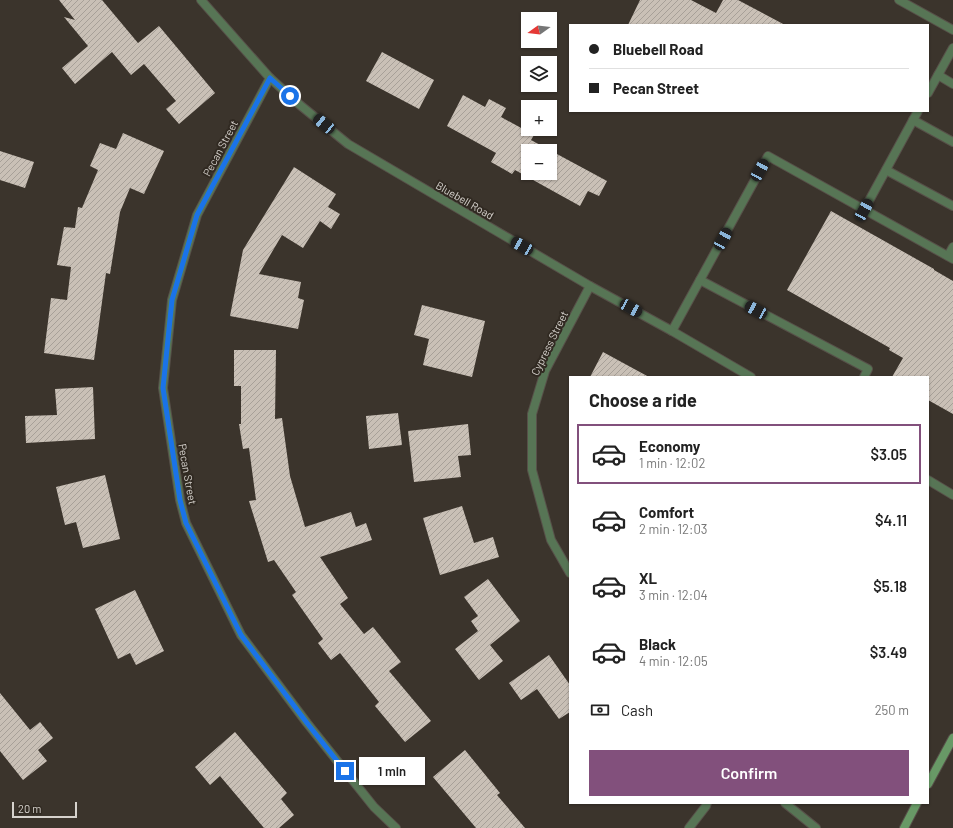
<!DOCTYPE html>
<html lang="en">
<head>
<meta charset="utf-8">
<style>
	:root { --surface:#fff; --page:#f2f2f2; --text:#222; --muted:#767676; --line:#e0e0e0; --accent:#82507c }
	body { margin:0; font-family:Barlow,sans-serif; background:var(--page); color:var(--text); height:100vh; display:flex; flex-direction:column; font-size:15px; white-space:nowrap }
	* { box-sizing:border-box; margin:0 }
	p { font-size:13px; color:var(--muted) }
	.icon { flex:none; width:22px; height:22px; fill:none; stroke:currentColor; stroke-width:2; stroke-linecap:round; stroke-linejoin:round }
	.map { position:relative; flex:1; overflow:hidden }
	.drawer { position:absolute; left:569px; top:376px; width:360px; height:428px; display:flex; flex-direction:column; background:var(--surface); border-radius:0px; box-shadow:0 1px 3px #0004 }
	.drawer>* { flex:none }
	.guide { position:absolute; left:569px; top:24px; width:360px; height:88px; border-radius:0px; box-shadow:0 1px 3px #0004; display:grid; align-content:center; height:88px; padding:0 20px; background:var(--surface) }
	.needle { width:26px; rotate:255deg }
	.fabs { position:absolute; left:521px; top:12px; display:grid; gap:8px }
	.fabs a { display:grid; place-items:center; width:36px; height:36px; border-radius:0px; background:var(--surface); box-shadow:0 1px 3px #0004; font-size:20px }
	.scale { position:absolute; left:12px; bottom:10px; width:65px; box-sizing:border-box; padding-left:4px; border:2px solid #d6d2cd; border-top:0; font-size:11px; line-height:14px; white-space:nowrap; color:#d6d2cd; -webkit-text-stroke:3px #312a22; paint-order:stroke }
	.end { position:absolute; width:18px; height:18px; margin:-9px; border:5px solid #1a73e8; background:#fff; box-shadow:0 0 0 2px #fff }
	.from { border-radius:50% }
	.bubble { position:absolute; height:28px; border-radius:0px; background:var(--surface); box-shadow:0 1px 3px #0004; font-size:13px; font-weight:600; line-height:28px; text-align:center }
	.car { position:absolute; width:12px; height:24px; margin:-12px -6px; border-radius:5px; box-shadow:0 0 3px 1px #0007; background:linear-gradient(#222 24%,#8ab4d8 0 40%,#222 0 76%,#8ab4d8 0 86%,#222 0) }
	.guide b { display:flex; align-items:center; gap:14px; height:38px; font-size:15px }
	.guide b+b { border-top:1px solid var(--line) }
	.guide i { width:10px; height:10px; background:var(--text) }
	ul { padding:0; list-style:none }
	li { display:flex; align-items:center; gap:12px; height:60px; margin:0 8px 6px; padding:0 12px; border:2px solid transparent; border-radius:0px }
	li div { flex:1 }
	li b { display:block; font-size:15px }
	li em { font-style:normal; font-weight:600 }
	li.current { border-color:var(--accent) }
	li>.icon { width:36px; height:36px; stroke-width:1.5 }
	h2 { padding:0 20px; font-size:18px; line-height:48px }
	.pay { display:flex; align-items:center; gap:10px; height:44px; padding:0 20px; font-size:15px }
	.pay p { margin-inline-start:auto }
	.button { display:flex; gap:8px; margin-top:auto; padding:8px 20px }
	.button a { flex:1; height:46px; border-radius:0px; background:var(--accent); color:#fff; font-size:16px; font-weight:600; line-height:46px; text-align:center }
	.map>svg:first-child { display:block }
	.building { fill:url(#building-hatch); fill-rule:evenodd }
	.lines { fill:none; stroke-linecap:round; stroke-linejoin:round }
	.lane-casing { stroke:#575049; stroke-width:10 }
	.street-casing { stroke:#575049; stroke-width:10 }
	.secondary-casing { stroke:#575049; stroke-width:10 }
	.lane { stroke:#577555; stroke-width:8 }
	.street { stroke:#577555; stroke-width:8 }
	.secondary { stroke:#689966; stroke-width:8 }
	.route { stroke:#1a73e8; stroke-width:5 }
	.labels { text-anchor:middle; dominant-baseline:central; stroke-width:4; stroke-linejoin:round; paint-order:stroke }
	.street-label { font-size:11px; fill:#d6d2cd; stroke:#312a22 }
</style>
</head>
<body>
<div class="map">
<svg width="953" height="828" viewBox="0 0 953 828">
	<defs>
		<pattern id="building-hatch" width="6" height="6" patternUnits="userSpaceOnUse"><rect width="6" height="6" fill="#c9c0b6"/><path d="M-1 1l2-2M0 6l6-6M5 7l2-2" fill="none" stroke="#a7a098"/></pattern>
	</defs>
	<rect width="100%" height="100%" fill="#3b342c"/>
	<!-- building -->
	<g class="building">
		<path d="M59,0h43l36,43 21,-17 56,67 -36,31 -13,-15 10,-8 -32,-37 -13,11 -19,-23 -37,32 -13,-16 26,-22 -24,-29 11,3z"/>
		<path d="M640,0h51l25,13 7,-13h15l47,25h-157z"/>
		<path d="M382,52l52,28 -15,29 -53,-28z"/>
		<path d="M463,95l22,12 4,-8 17,9 -5,9 33,18 -3,5 76,41 -8,15 -11,-5 -8,15 -65,-36 -3,4 -21,-12 5,-9 -49,-27zM528,151h22v22h-22z"/>
		<path d="M123,133l41,18 -20,43 -14,-6 -10,24 -10,62 -4,-1 -12,87 -50,-7 7,-55 16,2 4,-33 -14,-2 7,-38 11,1 3,-21 4,1 16,-38 -8,-4 10,-23 16,6z"/>
		<path d="M0,151l34,11 -9,26 -25,-8z"/>
		<path d="M294,167l42,27 -8,13 12,7 -9,15 -11,-8 -17,27 -21,-13 -23,39 42,8 -3,16 6,2 -6,29 -68,-13 13,-66z"/>
		<path d="M831,211l103,58v1l19,11v133l-25,-14v-23h-36l11,-19 -14,-8 1,-2 -103,-58z"/>
		<path d="M422,305l63,16 -13,56 -49,-12 6,-26 -15,-4z"/>
		<path d="M234,350h42l-1,69 7,-1 8,58 15,51 46,-15 5,15 10,-4 6,17 -52,17 28,41 -8,6 24,30 9,-7 28,35 -12,9 42,50 -26,21 -30,-36 4,-4 -39,-49 -9,7 -13,-17 5,-4 -31,-44 4,-3 -22,-32 -6,2 -19,-61 7,-1 -7,-52 -6,1 -4,-25h2v-38h-7z"/>
		<path d="M603,352l46,25h-59z"/>
		<path d="M93,387l2,52 -69,4 -1,-27 32,-1 -2,-26z"/>
		<path d="M398,413l4,32 -33,4 -3,-33z"/>
		<path d="M468,424l3,31 -13,1 3,21 -47,5 -6,-51z"/>
		<path d="M105,475l15,64 -37,9 -7,-26 -11,3 -9,-38z"/>
		<path d="M462,506l12,37 19,-6 6,20 -59,18 -17,-57z"/>
		<path d="M488,579l32,42 -30,24 13,16 -24,19 -24,-31 23,-18 -7,-10 7,-5 -14,-19z"/>
		<path d="M135,590l29,61 -28,14 -6,-12 -12,6 -23,-50z"/>
		<path d="M549,655l21,30v27l-11,7 -22,-30 -16,11 -12,-17z"/>
		<path d="M0,693l30,37 10,-8 13,16 -15,12 9,11 -24,19 -23,-29z"/>
		<path d="M235,732l52,61 -6,6 13,16 -15,13h-15l-44,-52 -10,9 -15,-18z"/>
		<path d="M465,750l35,43 -3,2 28,33h-49l-43,-51z"/>
	</g>
	<g class="lines">
		<defs>
			<g id="lane">
				<path d="M938,75l15,9"/>
				<path d="M928,93l25,-45"/>
				<path d="M913,120l40,22"/>
				<path d="M886,170l67,36"/>
				<path d="M864,210l54,-99"/>
				<path d="M948,256l5,-9"/>
				<path d="M700,280l168,89 -4,8"/>
				<path d="M672,331l96,-175 185,103"/>
			</g>
			<g id="street">
				<path d="M201,0l69,78 30,27 48,39 242,142 82,45 79,46"/>
				<path d="M899,0l54,30"/>
				<path d="M270,78l-73,137 -25,85 -9,88 17,112 6,23 55,112 66,88 67,84 22,21"/>
				<path d="M928,480l25,15"/>
				<path d="M570,573l-19,-33 -19,-70v-56l13,-43 45,-85"/>
				<path d="M785,803l31,25"/>
				<path d="M689,828l17,-22 1,-3"/>
			</g>
			<g id="secondary">
				<path d="M928,784l25,-46"/>
				<path d="M904,828l13,-25"/>
			</g>
		</defs>
		<!-- lane casing -->
		<use href="#lane" class="lane-casing"/>
		<!-- street casing -->
		<use href="#street" class="street-casing"/>
		<!-- secondary casing -->
		<use href="#secondary" class="secondary-casing"/>
		<!-- lane -->
		<use href="#lane" class="lane"/>
		<!-- street -->
		<use href="#street" class="street"/>
		<!-- secondary -->
		<use href="#secondary" class="secondary"/>
	</g>
	<g class="lines">
		<!-- route -->
		<path class="route" d="M290,96l-20,-18 -73,137 -25,85 -9,88 17,112 6,23 55,112 66,88 38,48"/>
	</g>
	<g class="labels">
		<!-- street labels -->
		<g class="street-label">
			<text transform="translate(220 148) rotate(-62)">Pecan Street</text>
			<text transform="translate(465 200) rotate(30)">Bluebell Road</text>
			<text transform="translate(549 343) rotate(-64)">Cypress Street</text>
			<text transform="translate(188 474) rotate(80)">Pecan Street</text>
		</g>
	</g>
</svg>
<div class="fabs">
<a><svg class="needle" viewBox="-14 -14 28 28"><path d="M0-13l5 13h-10z" fill="#e53935"/><path d="M0 13l5-13h-10z" fill="#767676"/></svg></a>
<a><svg class="icon" aria-label="layers" viewBox="0 0 24 24"><path d="M12 4l9 5-9 5-9-5zM3 14l9 5 9-5"/></svg></a>
<a>+</a>
<a>−</a>
</div>
<div class="scale">20 m</div>
<i class="end from" style="left:290px;top:96px"></i>
<i class="end" style="left:345px;top:771px"></i>
<div class="bubble" style="left:359px;top:757px;width:66px">1 min</div>
<i class="car" style="left:324px;top:124px;rotate:309deg"></i>
<i class="car" style="left:760px;top:170px;rotate:29deg"></i>
<i class="car" style="left:864px;top:210px;rotate:29deg"></i>
<i class="car" style="left:723px;top:239px;rotate:29deg"></i>
<i class="car" style="left:522px;top:246px;rotate:300deg"></i>
<i class="car" style="left:631px;top:308px;rotate:119deg"></i>
<i class="car" style="left:756px;top:310px;rotate:298deg"></i>
<div class="guide">
<b><i class="from"></i>Bluebell Road</b>
<b><i></i>Pecan Street</b>
</div>
<section class="drawer">
<h2>Choose a ride</h2>
<ul>
<li class="current"><svg class="icon" aria-label="car" viewBox="0 0 24 24"><path d="M5 17H2v-5l4-1 3-4h7l3 4 3 1v5h-3M9 17h6M6 11h13"/><circle cx="7" cy="17" r="2"/><circle cx="17" cy="17" r="2"/></svg><div><b>Economy</b><p>1 min · 12:02</p></div><em>$3.05</em></li>
<li><svg class="icon" aria-label="car" viewBox="0 0 24 24"><path d="M5 17H2v-5l4-1 3-4h7l3 4 3 1v5h-3M9 17h6M6 11h13"/><circle cx="7" cy="17" r="2"/><circle cx="17" cy="17" r="2"/></svg><div><b>Comfort</b><p>2 min · 12:03</p></div><em>$4.11</em></li>
<li><svg class="icon" aria-label="car" viewBox="0 0 24 24"><path d="M5 17H2v-5l4-1 3-4h7l3 4 3 1v5h-3M9 17h6M6 11h13"/><circle cx="7" cy="17" r="2"/><circle cx="17" cy="17" r="2"/></svg><div><b>XL</b><p>3 min · 12:04</p></div><em>$5.18</em></li>
<li><svg class="icon" aria-label="car" viewBox="0 0 24 24"><path d="M5 17H2v-5l4-1 3-4h7l3 4 3 1v5h-3M9 17h6M6 11h13"/><circle cx="7" cy="17" r="2"/><circle cx="17" cy="17" r="2"/></svg><div><b>Black</b><p>4 min · 12:05</p></div><em>$3.49</em></li>
</ul>
<div class="pay"><svg class="icon" aria-label="cash" viewBox="0 0 24 24"><path d="M3 7h18v10H3z"/><circle cx="12" cy="12" r="2"/></svg>Cash<p>250 m</p></div>
<div class="button"><a>Confirm</a></div>
</section>
</div>
</body>
</html>
